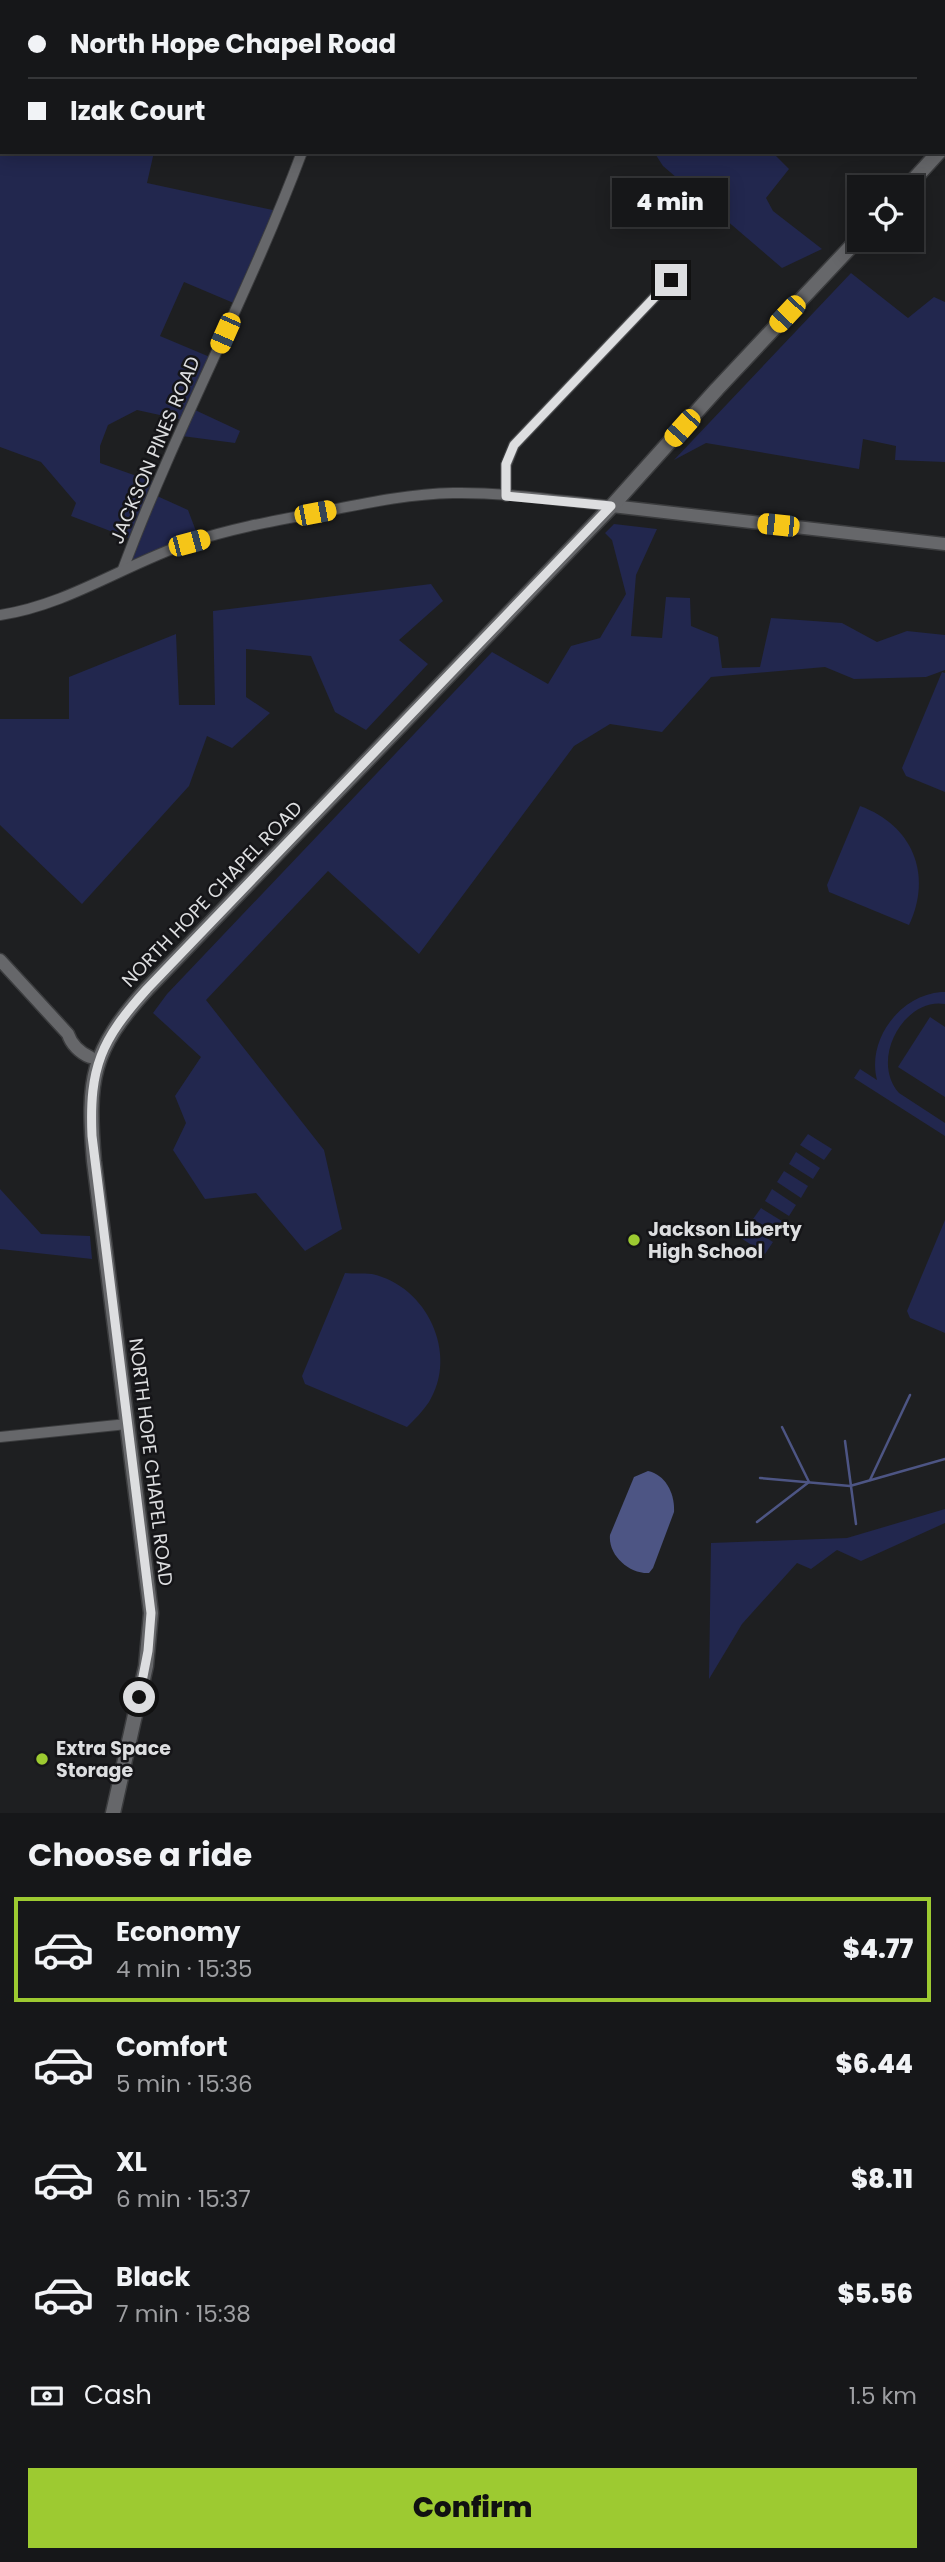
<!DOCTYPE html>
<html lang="en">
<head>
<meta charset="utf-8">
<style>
	:root { --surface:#161719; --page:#232426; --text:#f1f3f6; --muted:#9e9fa2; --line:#353638; --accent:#9dca31 }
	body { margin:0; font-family:Poppins,sans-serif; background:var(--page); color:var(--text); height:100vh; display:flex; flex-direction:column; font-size:26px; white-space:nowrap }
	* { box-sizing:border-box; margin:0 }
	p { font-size:23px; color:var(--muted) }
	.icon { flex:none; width:38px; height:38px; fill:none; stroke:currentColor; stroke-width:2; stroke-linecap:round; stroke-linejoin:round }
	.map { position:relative; height:1813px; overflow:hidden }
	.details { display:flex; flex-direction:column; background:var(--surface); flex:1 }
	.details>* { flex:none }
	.hud { position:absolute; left:0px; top:0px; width:945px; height:154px; box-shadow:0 4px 18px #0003,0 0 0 2px var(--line); display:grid; align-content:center; height:154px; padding:0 28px; background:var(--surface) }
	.controls { position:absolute; left:847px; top:175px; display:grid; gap:14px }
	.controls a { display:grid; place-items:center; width:77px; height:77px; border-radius:0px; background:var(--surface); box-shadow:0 4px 18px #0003,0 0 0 2px var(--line); font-size:35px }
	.end { position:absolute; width:32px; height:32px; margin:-16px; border:9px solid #dddee0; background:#111; box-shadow:0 0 0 4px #111 }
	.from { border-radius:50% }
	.bubble { position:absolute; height:49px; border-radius:0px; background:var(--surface); box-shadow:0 4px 18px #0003,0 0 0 2px var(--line); font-size:23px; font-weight:800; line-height:49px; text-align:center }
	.car { position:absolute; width:21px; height:42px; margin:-21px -10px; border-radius:9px; box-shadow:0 0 5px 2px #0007; background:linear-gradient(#f5c518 24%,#345 0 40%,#f5c518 0 76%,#345 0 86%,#f5c518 0) }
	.hud b { display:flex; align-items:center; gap:24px; height:66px; font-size:26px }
	.hud b+b { border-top:2px solid var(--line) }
	.hud i { width:18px; height:18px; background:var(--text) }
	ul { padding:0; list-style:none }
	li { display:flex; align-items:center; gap:21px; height:105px; margin:0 14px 10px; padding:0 14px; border:4px solid transparent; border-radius:0px }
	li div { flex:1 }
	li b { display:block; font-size:26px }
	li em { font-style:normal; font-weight:800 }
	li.current { border-color:var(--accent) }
	li>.icon { width:63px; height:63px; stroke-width:1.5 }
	h2 { padding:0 28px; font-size:32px; line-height:84px }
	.pay { display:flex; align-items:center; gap:18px; height:77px; padding:0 28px; font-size:26px }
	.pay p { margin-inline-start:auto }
	.primary-button { display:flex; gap:14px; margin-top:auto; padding:14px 28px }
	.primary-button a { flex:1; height:80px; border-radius:0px; background:var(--accent); color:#111; font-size:28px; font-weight:800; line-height:80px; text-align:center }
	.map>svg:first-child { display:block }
	.green { fill:#22274e }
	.water { fill:#4d5584 }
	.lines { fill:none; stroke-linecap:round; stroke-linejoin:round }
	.stream { stroke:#4d5584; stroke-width:2.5 }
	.minor-casing { stroke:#3b3c3e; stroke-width:12 }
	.tertiary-casing { stroke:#3b3c3e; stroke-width:15 }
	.secondary-casing { stroke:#3b3c3e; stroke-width:17 }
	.minor { stroke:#66676a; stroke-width:10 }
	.tertiary { stroke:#66676a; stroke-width:12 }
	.secondary { stroke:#66676a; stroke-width:14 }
	.route { stroke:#dddee0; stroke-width:9 }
	.poi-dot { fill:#9dca31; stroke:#151518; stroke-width:2.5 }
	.labels { text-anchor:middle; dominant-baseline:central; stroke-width:5; stroke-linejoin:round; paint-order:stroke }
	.street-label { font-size:19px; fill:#dddee0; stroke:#151518 }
	.poi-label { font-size:19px; font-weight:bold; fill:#dddee0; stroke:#151518; text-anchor:start }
</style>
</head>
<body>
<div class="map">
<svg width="945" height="1813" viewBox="0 0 945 1813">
	<rect width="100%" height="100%" fill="#1e1f21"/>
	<!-- green -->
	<g class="green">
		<path d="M408,0h247l-247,2z"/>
		<path d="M0,95l2,57h152l-7,31 135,29 -39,95 -59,-25 -24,54 57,24 -22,50 45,21 -5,12 -53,-7 5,-15 -50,-11 -29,15 -8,21v17l62,22 -5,11 31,14 11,29 -72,30 12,-27 -68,-26 5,-13 -35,-41 -41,-15z"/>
		<path d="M654,152h118l17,17 -23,29 7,13 49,38 -40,19 -119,-102z"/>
		<path d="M851,273l57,45 26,-21 11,5v160l-50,-2 1,-14 -33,-7 -4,30 -153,-26 -32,17z"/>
		<path d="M614,524l43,5 -21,46 -5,61 31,2 4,-41 24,1 1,28 27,11 4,31 38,-1 11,-49 71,5 35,19 30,-11 38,4v35l-19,7 -72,2 -29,-12 -114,10 -49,55 -52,-8 -36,22 -155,208 -91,-83 -122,129 118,150 18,79 -37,22 -49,-58 -51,6 -32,-49 13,-27 -11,-27 26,-39 -48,-44 14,-19 325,-342 56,32 23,-38 29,-8 26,-44 -14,-54 -7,-7z"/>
		<path d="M431,584l12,17 -44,39 29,24 -62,66 -31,-18 -24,-56 -65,-7v48l24,16 -38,35 -25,-12 -18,50 -107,118 -82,-79v-106h69v-42l107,-43 3,71h36l-2,-94z"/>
		<path d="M942,672l3,1v119l-39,-16 -4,-8z"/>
		<path d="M860,806c52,19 73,68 49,119l-80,-33 -2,-7z"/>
		<path d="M945,992v12c-40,-7 -76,55 -46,89l46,30v13l-91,-58 6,-9 17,11c-11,-42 26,-88 68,-88z"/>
		<path d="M930,1017l15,10v70l-47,-30z"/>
		<path d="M808,1134l24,15 -8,11 -24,-15z"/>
		<path d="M796,1152l24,16 -7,11 -24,-15z"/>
		<path d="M784,1171l24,15 -7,12 -24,-16z"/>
		<path d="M0,1189l41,45 49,2 2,23 -92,-10z"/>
		<path d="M772,1189l24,16 -7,11 -24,-15z"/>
		<path d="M761,1208l24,15 -8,12 -24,-16z"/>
		<path d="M945,1220v113l-35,-15 -3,-7z"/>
		<path d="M749,1227l24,15 -8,12 -24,-16z"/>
		<path d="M345,1273c8,1 18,0 27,1 55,12 87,80 57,128 -6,9 -14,17 -22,25l-102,-43 -3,-8z"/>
		<path d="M945,1509v14l-84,38 -24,-11 -26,19 -14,-6 -55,61 -33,55 2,-136 136,-5z"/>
	</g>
	<!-- water -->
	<path class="water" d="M648,1471c18,4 27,23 26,41l-21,56 -4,5c-20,1 -41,-18 -39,-38l24,-58z"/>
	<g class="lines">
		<!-- stream -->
		<g class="stream">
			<path d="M845,1441l11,83"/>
			<path d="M760,1478l90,8 95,-27"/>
			<path d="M870,1480l40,-85"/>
			<path d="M757,1522l52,-40 -27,-55"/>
		</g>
		<defs>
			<g id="minor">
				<path d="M299,0l1,2"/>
				<path d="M781,0l1,2"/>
				<path d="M506,496v-31l8,-20 157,-165"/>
				<path d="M123,569c53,-142 126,-275 179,-417"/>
				<path d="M0,615c67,-10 124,-50 188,-72 41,-14 85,-22 128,-30 46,-9 90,-19 137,-20 53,-1 106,8 159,13"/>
				<path d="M0,1437l127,-13"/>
			</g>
			<g id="tertiary">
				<path d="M612,506l333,38"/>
				<path d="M0,960l68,74c3,10 12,19 22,23"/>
			</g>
			<g id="secondary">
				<path d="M907,187l32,-35"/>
				<path d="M113,1813l33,-147 5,-53 -57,-452c-7,-82 -3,-110 53,-172l465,-483 105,-117 142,-151"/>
			</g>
		</defs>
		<!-- minor casing -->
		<use href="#minor" class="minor-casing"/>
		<!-- tertiary casing -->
		<use href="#tertiary" class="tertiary-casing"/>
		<!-- secondary casing -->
		<use href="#secondary" class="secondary-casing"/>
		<!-- minor -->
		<use href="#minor" class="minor"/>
		<!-- tertiary -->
		<use href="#tertiary" class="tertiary"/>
		<!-- secondary -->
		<use href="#secondary" class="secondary"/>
	</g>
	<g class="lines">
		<!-- route -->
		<path class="route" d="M139,1697l9,-46 3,-38 -59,-477c-3,-69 9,-96 55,-147l464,-483 -105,-10v-32l8,-19 157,-165"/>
	</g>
	<!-- markers -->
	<g class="poi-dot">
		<circle cx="634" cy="1240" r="7"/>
		<circle cx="42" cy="1759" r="7"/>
	</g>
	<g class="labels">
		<!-- street labels -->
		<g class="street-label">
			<text transform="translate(155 450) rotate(-67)">JACKSON PINES ROAD</text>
			<text transform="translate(212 894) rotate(-46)">NORTH HOPE CHAPEL ROAD</text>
			<text transform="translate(151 1462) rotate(83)">NORTH HOPE CHAPEL ROAD</text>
		</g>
		<!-- poi labels -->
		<g class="poi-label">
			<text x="648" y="1229">Jackson Liberty<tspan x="648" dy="22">High School</tspan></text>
			<text x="56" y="1748">Extra Space<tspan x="56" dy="22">Storage</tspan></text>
		</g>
	</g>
</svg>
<div class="controls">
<a><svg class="icon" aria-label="locate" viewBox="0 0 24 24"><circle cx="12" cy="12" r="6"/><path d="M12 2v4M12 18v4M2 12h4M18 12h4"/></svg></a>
</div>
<i class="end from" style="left:139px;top:1697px"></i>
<i class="end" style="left:671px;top:280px"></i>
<div class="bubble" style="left:612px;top:178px;width:116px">4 min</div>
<i class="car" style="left:787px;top:314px;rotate:223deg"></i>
<i class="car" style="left:225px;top:333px;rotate:204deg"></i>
<i class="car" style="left:682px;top:428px;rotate:222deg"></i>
<i class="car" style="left:315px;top:513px;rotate:79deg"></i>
<i class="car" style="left:778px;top:525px;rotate:276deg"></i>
<i class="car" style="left:189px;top:543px;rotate:75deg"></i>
<div class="hud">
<b><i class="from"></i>North Hope Chapel Road</b>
<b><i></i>Izak Court</b>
</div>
</div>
<section class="details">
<h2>Choose a ride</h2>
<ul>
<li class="current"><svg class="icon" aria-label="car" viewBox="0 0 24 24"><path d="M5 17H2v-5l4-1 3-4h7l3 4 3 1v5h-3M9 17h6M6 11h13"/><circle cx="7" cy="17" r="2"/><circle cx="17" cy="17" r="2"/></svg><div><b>Economy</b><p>4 min · 15:35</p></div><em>$4.77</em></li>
<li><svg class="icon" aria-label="car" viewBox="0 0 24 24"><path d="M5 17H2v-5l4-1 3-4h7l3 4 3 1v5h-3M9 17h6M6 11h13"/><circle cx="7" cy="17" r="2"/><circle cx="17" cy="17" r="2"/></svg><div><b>Comfort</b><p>5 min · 15:36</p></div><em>$6.44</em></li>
<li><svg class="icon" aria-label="car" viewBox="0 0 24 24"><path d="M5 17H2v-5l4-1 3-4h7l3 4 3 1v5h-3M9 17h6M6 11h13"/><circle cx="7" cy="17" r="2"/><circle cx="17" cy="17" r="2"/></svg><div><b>XL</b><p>6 min · 15:37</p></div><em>$8.11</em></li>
<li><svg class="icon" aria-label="car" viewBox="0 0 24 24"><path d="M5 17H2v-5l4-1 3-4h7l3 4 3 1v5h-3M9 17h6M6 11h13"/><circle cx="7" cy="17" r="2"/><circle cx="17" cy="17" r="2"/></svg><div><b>Black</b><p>7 min · 15:38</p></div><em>$5.56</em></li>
</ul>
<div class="pay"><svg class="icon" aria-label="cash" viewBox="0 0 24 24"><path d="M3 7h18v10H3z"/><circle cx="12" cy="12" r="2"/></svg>Cash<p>1.5 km</p></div>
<div class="primary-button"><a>Confirm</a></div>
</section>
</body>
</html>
